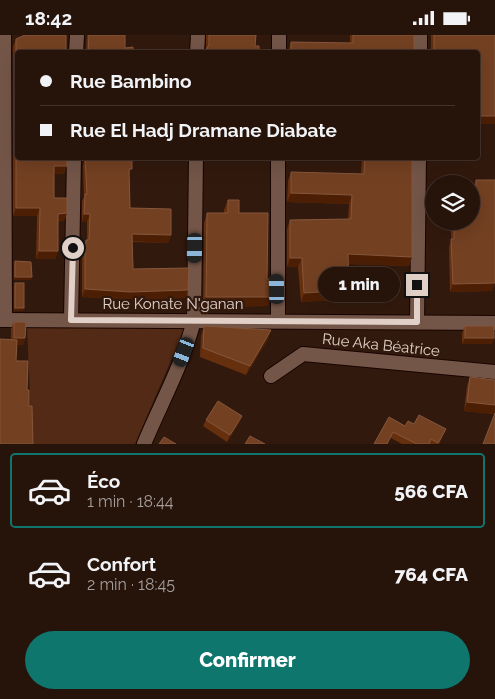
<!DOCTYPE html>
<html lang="fr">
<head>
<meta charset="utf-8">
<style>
	:root { --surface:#26130a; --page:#322018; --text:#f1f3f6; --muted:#a49e9c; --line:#42322b; --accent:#0f766e }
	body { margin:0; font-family:Raleway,sans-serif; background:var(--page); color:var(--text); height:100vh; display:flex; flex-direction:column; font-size:19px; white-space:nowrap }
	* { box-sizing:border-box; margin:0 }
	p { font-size:16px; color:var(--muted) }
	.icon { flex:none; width:28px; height:28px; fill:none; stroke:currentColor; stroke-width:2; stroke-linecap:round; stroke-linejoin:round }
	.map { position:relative; height:409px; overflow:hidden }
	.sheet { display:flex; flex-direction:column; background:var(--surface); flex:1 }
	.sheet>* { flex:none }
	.top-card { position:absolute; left:15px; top:15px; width:465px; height:110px; border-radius:5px; box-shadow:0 5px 20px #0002,0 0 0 1px var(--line); display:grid; align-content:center; height:110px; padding:0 25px; background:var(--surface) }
	.controls { position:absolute; left:425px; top:140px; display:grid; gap:10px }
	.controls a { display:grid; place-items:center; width:55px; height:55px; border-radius:50%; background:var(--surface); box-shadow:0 5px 20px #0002,0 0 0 1px var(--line); font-size:25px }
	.end { position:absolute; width:22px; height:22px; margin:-11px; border:6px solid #e1d0c8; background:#111; box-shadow:0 0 0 2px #111 }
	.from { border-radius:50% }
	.bubble { position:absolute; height:35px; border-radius:18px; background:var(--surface); box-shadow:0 5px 20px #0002,0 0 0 1px var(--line); font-size:16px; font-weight:800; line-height:35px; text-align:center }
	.car { position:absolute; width:15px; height:30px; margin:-15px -8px; border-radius:6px; box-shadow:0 0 4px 1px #0007; background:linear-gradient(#222 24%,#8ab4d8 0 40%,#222 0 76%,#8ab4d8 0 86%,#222 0) }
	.top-card b { display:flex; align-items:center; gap:18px; height:48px; font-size:19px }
	.top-card b+b { border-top:1px solid var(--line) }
	.top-card i { width:12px; height:12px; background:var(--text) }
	ul { padding:9px 0 0; list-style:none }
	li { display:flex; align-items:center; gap:15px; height:75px; margin:0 10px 8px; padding:0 15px; border:2px solid transparent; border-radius:5px }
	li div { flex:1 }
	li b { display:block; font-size:19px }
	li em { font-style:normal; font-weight:800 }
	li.selected { border-color:var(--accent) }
	li>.icon { width:45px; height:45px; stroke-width:1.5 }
	.cta { display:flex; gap:10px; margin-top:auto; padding:10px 25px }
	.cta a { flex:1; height:58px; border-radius:30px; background:var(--accent); color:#fff; font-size:20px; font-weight:800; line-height:58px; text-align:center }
	.status { display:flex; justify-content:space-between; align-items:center; height:35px; padding:0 25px; background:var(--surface); direction:ltr }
	.status svg { height:14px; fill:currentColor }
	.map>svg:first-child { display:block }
	.green { fill:#522a15 }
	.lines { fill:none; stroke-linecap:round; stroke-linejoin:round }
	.street-casing { stroke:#180400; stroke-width:16 }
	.street { stroke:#745649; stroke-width:14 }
	.wall { fill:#662f0e }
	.shaded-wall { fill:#4c1f05 }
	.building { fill:#734022; stroke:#85573c }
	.route { stroke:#e1d0c8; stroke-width:6 }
	.labels { text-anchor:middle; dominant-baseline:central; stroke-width:4.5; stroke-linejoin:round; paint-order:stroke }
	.street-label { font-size:15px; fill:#e1d0c8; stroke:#32190d }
</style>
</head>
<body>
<div class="status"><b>18:42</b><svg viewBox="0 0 49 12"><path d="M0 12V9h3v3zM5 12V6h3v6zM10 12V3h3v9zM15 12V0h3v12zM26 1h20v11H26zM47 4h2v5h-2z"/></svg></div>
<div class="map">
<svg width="495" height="409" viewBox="0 0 495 409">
	<rect width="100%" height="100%" fill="#32190d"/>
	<!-- green -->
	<path class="green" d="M27,291l158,2 -50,116h-103z"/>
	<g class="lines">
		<defs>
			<g id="street">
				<path d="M4,0l1,285"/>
				<path d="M76,18l1,-18"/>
				<path d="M197,18l1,-18"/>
				<path d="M279,18v-18"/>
				<path d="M420,18v-18"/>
				<path d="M278,122v164"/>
				<path d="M0,285l495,3"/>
				<path d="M71,285l3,-163"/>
				<path d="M417,287l2,-165"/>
				<path d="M271,341l32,-22 192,18"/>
				<path d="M144,409c17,-41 39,-80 50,-124l2,-163"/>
			</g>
		</defs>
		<!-- street casing -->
		<use href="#street" class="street-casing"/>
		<!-- street -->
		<use href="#street" class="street"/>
	</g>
	<!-- wall -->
	<g class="wall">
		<path d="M87,0h38v13l8,2 53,3h-100z"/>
		<path d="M206,0h50l-1,11 4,7h-54l1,-3z"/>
		<path d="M350,0h64v18h-126l3,-11 59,1z"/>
		<path d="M431,0h64l-17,18h-47z"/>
		<path d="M16,4l50,14 1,113 -3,8h-10v24l13,15 -3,8h-6v30l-3,8h-19l1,-43h-24v-169z"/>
		<path d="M91,122h41l-3,19 1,32 41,27 -3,8 -36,-1 1,27 55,21 -2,8 -59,1 -45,-2v-37l1,-12 3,-8h1v-18h-5v-21l2,-4 -1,-31 2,-8z"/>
		<path d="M362,122h50v100l-3,9 -60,-2 -3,35 -45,3 -3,-35h-11v-38l3,-9 58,-1 1,-15 -62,-2 1,-21 3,-9 70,2z"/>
		<path d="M476,145l16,111 -42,1 -1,-45 2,-7v-17h-18l1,-12v10h37l2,-17v-16z"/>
		<path d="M228,165l11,13 28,66 1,27 -65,1 1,-84 3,-10h17v-3z"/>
		<path d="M15,226l16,19h-17v-16z"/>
		<path d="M15,248l8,28h-9v-24z"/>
		<path d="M14,287h12l-1,16 -2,7 -6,-1 -1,17h12l-1,29h2v16h3l1,38h-33v-105l11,1v-11z"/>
		<path d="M204,291l64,13 -22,36 -46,-18 1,-21z"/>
		<path d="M465,291l27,18h-30v-11z"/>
		<path d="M470,342l24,37 -30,-3 3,-25z"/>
		<path d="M389,382l16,9 9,-2 32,5 -7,15h-37l-11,-6z"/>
		<path d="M206,385l33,3 -12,19 -24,-16z"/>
	</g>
	<!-- shaded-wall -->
	<g class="shaded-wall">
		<rect x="478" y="81" width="17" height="8"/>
		<path d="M288,122h33l-1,2 -32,-1z"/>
		<path d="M54,131h13l-3,8h-13z"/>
		<path d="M291,158l61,2 -3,9 -62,-2z"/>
		<path d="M16,173h24l-3,8h-24z"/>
		<path d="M67,178l-3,8 -9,1 3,-8z"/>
		<path d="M84,179h6l-3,8h-5z"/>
		<path d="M434,186h17v2h-18z"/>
		<path d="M132,199l39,1 -3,8 -39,-2z"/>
		<path d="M39,216h19l-3,8h-19z"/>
		<path d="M348,219l64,3 -3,9 -64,-2z"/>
		<path d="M290,223h12l-4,9h-11z"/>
		<path d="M15,242h17l-1,3h-17z"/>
		<path d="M495,248l-3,8 -42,1 3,-8z"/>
		<path d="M85,254l103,1 -2,8 -59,1 -45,-2z"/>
		<path d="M349,255l-3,9 -45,3 3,-9z"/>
		<path d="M206,262h65l-3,9 -65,1z"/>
		<path d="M15,273h9l-1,3h-9z"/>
		<path d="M271,295l-3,9 -22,36 4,-9z"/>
		<path d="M14,303h11l-2,7 -12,-1z"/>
		<path d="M465,303h29l-2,6h-30z"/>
		<path d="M467,367l28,3v9l-31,-3z"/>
		<path d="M242,381l-3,7 -12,19 3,-7z"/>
	</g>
	<!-- building -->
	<g class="building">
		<path d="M25,0h41v18h-48v104h49v9h-13v32h13v15l-9,1v37h-19l1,-43h-24v-169z"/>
		<path d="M89,0h36v13l8,-1v3h53v3h-98z"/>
		<path d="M209,0h47l-1,11h4v7h-53l-1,-2 4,-6z"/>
		<path d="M353,0h61v18h-123v-11l62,1z"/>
		<path d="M434,0h61v81h-17v-63h-44z"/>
		<path d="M94,122h38v12h-3l1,39 41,1v26l-39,-1 1,35 56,-1 -1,22 -58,2 -45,-3v-36l1,-13h3l1,-26h-6l1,-20h2l-2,-36h9z"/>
		<path d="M365,122h47v100l-64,-3 1,36 -45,3 -2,-35h-12v-38l61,-1 1,-24 -61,-2v-21l73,2z"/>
		<path d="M476,145h19v103l-42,1 -2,-45h3v-18h17v-17h5z"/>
		<path d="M228,165h11v13h29l-1,66h4v18h-65l1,-84h21z"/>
		<path d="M15,226l16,1 1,15h-17z"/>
		<rect x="15" y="248" width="9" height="25"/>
		<path d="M14,287h12l-1,16h-11z"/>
		<path d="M204,291l67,4 -21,36 -47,-18z"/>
		<rect x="465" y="291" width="29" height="12"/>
		<path d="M0,304l17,1 -1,21h12l-1,29h2v16h3l1,38h-33z"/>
		<path d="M470,342l25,3v25l-28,-3z"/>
		<path d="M218,366l24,15 -12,19 -24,-15z"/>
		<path d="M495,378v31h-12z"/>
		<path d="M419,380l27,14 -8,14 -7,-4 -2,5h-12l-24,-12 -6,12h-13l15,-27 16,9 3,-5 6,3z"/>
		<path d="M250,401l15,8h-20z"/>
		<path d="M164,402l12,7h-17z"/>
	</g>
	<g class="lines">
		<!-- route -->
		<path class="route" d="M73,213l-2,72 346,2v-37"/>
	</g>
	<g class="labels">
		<!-- street labels -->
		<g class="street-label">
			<text x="173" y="269">Rue Konate N'ganan</text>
			<text transform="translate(381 310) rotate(6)">Rue Aka Béatrice</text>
		</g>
	</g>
</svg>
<div class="controls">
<a><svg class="icon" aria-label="layers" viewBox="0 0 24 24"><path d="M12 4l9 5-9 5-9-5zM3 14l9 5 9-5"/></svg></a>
</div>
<i class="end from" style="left:73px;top:213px"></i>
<i class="end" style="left:417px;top:250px"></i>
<div class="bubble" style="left:318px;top:232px;width:82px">1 min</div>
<i class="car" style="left:195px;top:213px;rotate:181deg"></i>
<i class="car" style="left:277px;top:254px;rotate:359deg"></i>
<i class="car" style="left:184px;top:317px;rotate:201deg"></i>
<div class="top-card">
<b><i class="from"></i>Rue Bambino</b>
<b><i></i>Rue El Hadj Dramane Diabate</b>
</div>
</div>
<section class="sheet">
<ul>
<li class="selected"><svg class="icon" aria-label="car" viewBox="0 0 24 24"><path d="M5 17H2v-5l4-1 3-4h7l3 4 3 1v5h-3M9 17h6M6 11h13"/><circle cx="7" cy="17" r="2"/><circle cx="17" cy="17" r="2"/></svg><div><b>Éco</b><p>1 min · 18:44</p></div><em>566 CFA</em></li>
<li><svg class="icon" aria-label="car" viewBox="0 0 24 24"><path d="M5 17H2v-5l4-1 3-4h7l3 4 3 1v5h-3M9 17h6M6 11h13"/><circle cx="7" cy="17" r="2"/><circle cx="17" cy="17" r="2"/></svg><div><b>Confort</b><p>2 min · 18:45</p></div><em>764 CFA</em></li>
</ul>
<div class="cta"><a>Confirmer</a></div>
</section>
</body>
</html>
